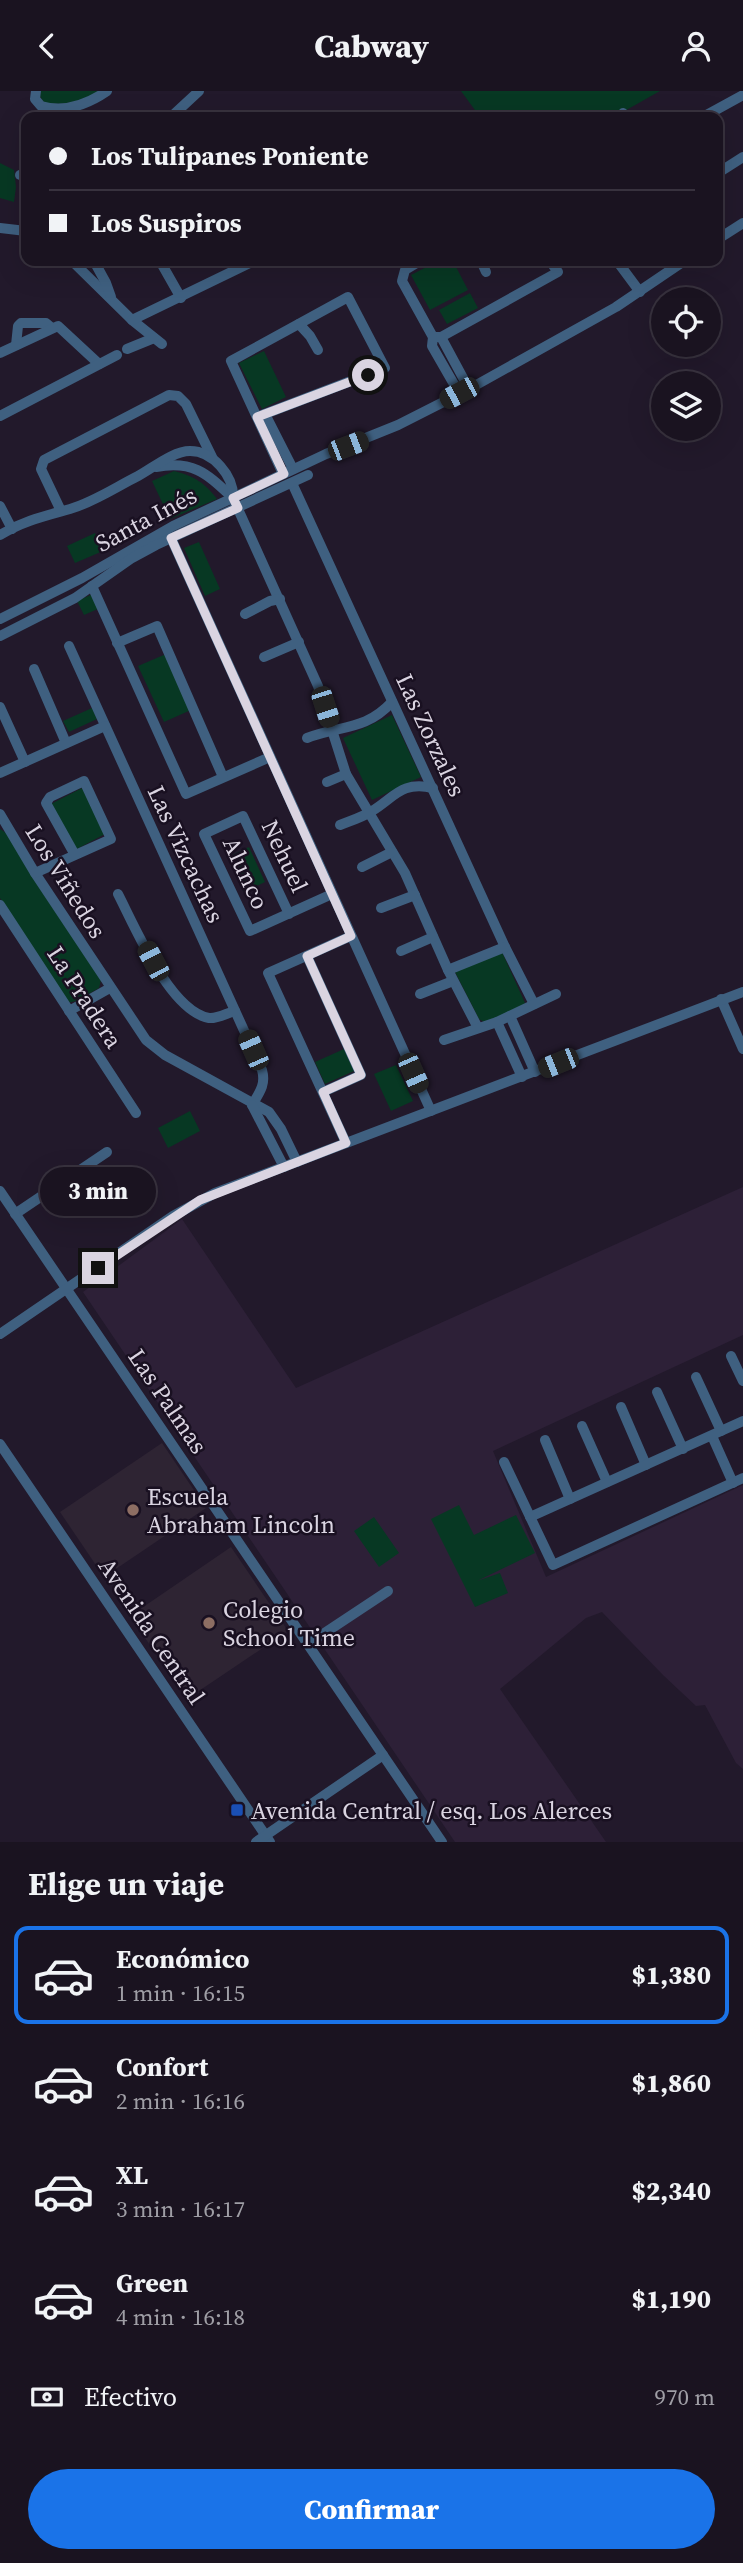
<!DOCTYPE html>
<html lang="es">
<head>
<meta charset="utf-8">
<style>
	:root { --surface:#1a1320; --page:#231c29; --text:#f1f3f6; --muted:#9f9ea5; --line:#38323e; --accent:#1a73e8 }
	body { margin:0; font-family:"Source Serif 4",serif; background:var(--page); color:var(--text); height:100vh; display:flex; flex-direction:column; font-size:26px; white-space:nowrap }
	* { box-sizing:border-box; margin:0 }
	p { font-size:23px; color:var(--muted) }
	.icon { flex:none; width:38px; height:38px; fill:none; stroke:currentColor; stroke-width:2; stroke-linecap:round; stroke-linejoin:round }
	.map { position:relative; height:1751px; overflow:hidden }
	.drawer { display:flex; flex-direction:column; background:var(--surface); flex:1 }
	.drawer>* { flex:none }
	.top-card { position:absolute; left:21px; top:21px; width:702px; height:154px; border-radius:14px; box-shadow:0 7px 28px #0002,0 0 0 2px var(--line); display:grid; align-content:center; height:154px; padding:0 28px; background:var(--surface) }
	.controls { position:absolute; left:651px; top:196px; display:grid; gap:14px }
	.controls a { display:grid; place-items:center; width:70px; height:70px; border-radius:50%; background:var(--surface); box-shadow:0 7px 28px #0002,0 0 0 2px var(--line); font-size:35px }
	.end { position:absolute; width:32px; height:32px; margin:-16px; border:9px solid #dad4e1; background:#111; box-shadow:0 0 0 4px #111 }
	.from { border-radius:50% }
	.bubble { position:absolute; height:49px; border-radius:24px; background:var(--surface); box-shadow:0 7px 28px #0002,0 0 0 2px var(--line); font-size:23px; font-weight:800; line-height:49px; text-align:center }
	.car { position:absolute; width:21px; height:42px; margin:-21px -10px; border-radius:9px; box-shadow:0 0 5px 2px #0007; background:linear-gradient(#222 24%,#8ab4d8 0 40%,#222 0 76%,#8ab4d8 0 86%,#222 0) }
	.top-card b { display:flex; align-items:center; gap:24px; height:66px; font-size:26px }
	.top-card b+b { border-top:2px solid var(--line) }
	.top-card i { width:18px; height:18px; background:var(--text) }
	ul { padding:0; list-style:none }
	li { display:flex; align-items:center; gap:21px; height:98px; margin:0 14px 10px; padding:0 14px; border:4px solid transparent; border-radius:14px }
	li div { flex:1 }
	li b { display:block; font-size:26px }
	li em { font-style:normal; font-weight:800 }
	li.on { border-color:var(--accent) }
	li>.icon { width:63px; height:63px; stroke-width:1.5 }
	h2 { padding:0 28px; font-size:32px; line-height:84px }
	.pay { display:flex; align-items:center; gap:18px; height:77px; padding:0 28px; font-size:26px }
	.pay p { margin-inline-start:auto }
	.action { display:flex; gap:14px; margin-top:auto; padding:14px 28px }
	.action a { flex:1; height:80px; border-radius:42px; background:var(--accent); color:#fff; font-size:28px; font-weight:800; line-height:80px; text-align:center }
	header { display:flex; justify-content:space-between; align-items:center; height:91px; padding:0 28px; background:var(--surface); font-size:32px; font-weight:800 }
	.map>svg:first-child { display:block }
	.built { fill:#2d2037 }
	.education { fill:#2e2433 }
	.green { fill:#073823 }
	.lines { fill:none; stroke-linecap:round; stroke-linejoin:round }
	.minor { stroke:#3f6080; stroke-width:10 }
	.route { stroke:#dad4e1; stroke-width:9 }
	.education-dot { fill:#8d6e63; stroke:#191021; stroke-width:2.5 }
	.transit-dot { fill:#1a4fb4; stroke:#191021; stroke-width:2.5 }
	.labels { text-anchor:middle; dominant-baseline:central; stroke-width:5; stroke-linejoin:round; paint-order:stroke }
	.street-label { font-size:24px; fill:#dad4e1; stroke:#191021 }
	.poi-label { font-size:24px; fill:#dad4e1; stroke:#191021; text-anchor:start }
</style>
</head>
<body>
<header><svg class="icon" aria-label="back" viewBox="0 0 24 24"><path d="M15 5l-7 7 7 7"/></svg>Cabway<svg class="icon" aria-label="person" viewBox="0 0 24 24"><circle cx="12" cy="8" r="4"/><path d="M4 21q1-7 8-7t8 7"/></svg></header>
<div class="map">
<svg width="743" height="1751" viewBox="0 0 743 1751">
	<rect width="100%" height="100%" fill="#22192b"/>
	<!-- built -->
	<path class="built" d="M743,1096v148l-250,116 53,126 197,-92v284l-7,-6 -31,-58 -9,1 -33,-31 -61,-63 -16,6 -86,71 106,153h-151l-372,-550 99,-73 114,169z"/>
	<!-- education -->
	<g class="education">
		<path d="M162,1352l44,65 -102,69 -44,-65z"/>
		<path d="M231,1456l57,84 -101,68 -57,-83z"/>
	</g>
	<!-- green -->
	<g class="green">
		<path d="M41,0h58c-17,10 -36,15 -55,12l-4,-7z"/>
		<path d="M461,0h199l-46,26h-134z"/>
		<path d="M0,72l14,7 2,17 -2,15 -14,-4z"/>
		<path d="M438,170h15l15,29 -38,20 -19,-35z"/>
		<path d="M470,202l8,15 -31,16 -8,-14z"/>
		<path d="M264,260l22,46 -24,12 -23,-46z"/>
		<path d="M174,380c20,5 31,12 43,28l-47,20 -18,-38z"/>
		<path d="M95,442l8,18 -28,12 -8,-17z"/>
		<path d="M199,451l21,47 -15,7 -21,-48z"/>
		<path d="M93,503l7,14 -16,7 -7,-14z"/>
		<path d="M166,563l25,56 -27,12 -26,-56z"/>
		<path d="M92,617l5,11 -28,13 -6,-11z"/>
		<path d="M392,624l29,62 -49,23 -29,-62z"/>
		<path d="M82,697l23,46 -30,16 -24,-46z"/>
		<path d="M0,738l6,4 95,147 -2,8 -23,13 -9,2 -67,-105z"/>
		<path d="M249,756l16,35 -21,10 -16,-35z"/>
		<path d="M502,861l23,51 -4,5 -37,14 -5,-3 -24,-47z"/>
		<path d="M344,958l10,22 -29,13 -10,-22z"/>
		<path d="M396,974l17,36 -22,10 -17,-37z"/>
		<path d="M190,1020l10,20 -32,17 -10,-20z"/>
		<path d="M459,1414l15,30 42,-20 19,38 -58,28 23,-8 8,20 -33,14 -44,-88z"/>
		<path d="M374,1426l25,36 -20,14 -25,-36z"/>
	</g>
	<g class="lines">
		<!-- minor -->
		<g class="minor">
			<path d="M36,0l-1,8 6,7c24,7 47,-2 66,-15"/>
			<path d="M623,22l3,4"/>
			<path d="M171,26l28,-26"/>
			<path d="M703,26l40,-22"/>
			<path d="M718,82l25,-16"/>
			<path d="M20,84h6"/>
			<path d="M0,137l26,3"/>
			<path d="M718,148l25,-16"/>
			<path d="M72,170l60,59 30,24"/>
			<path d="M94,170l12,22 5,14"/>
			<path d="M160,170l21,37"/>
			<path d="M420,170l-15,9 -3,11 31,56 -1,9 27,47"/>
			<path d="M481,170l5,11"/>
			<path d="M617,170l23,31"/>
			<path d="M654,170l1,2"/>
			<path d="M132,229l122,-59"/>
			<path d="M299,233l11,12 8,14"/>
			<path d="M433,246h8l117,-65 -8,-11"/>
			<path d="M441,246l28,52"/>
			<path d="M16,254l2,-19 3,-3h25l6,5"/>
			<path d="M127,258l27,-11"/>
			<path d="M0,262l58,-27 41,38"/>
			<path d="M265,323l28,55"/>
			<path d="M0,325l117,-61"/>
			<path d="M257,326l128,-49 -37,-71 -117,64 52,113"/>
			<path d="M156,376c38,-7 51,7 77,31l85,188 28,88 59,99 43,97 30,58"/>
			<path d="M292,392l213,464 29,57"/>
			<path d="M0,415l12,23"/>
			<path d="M61,420l-20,-42 3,-9 125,-65 9,1 8,8 26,53"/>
			<path d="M0,444c23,-14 45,-19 70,-26 24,-7 46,-22 68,-33 15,-8 35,-25 52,-25 23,0 44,25 43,47"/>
			<path d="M171,447l260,573"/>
			<path d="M92,495l94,208 84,-37"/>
			<path d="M245,523l25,-13 10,-2"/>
			<path d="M0,528l82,-41 91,-52 153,-72 72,-29 71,-36 147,-82 68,-46"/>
			<path d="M0,545l75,-38 57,-40 24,-13 152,-70"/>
			<path d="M117,552l40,-17 66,151"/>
			<path d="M69,555l193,424c4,14 -2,22 -10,35"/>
			<path d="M264,566l35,-15"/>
			<path d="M34,578l32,74"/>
			<path d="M0,616l25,55"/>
			<path d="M307,647c34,-13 58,-7 85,-36"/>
			<path d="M0,682l105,-47"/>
			<path d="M327,691l19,-8"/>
			<path d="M0,723l35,59 111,167 19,15 104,57 12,17 16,33"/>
			<path d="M340,734c10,-4 23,-8 32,-14 23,-14 29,-30 61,-23"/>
			<path d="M362,776l30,-15"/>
			<path d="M35,782l76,-34 -27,-58 -34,16 -4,6 29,52"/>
			<path d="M118,803c17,33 52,117 91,124 8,1 18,-5 26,-7"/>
			<path d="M0,814l136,208"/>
			<path d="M381,817l34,-13"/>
			<path d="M289,823l-46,-98 -39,18 46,97 82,-37"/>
			<path d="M401,860l32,-14"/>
			<path d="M307,865l54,119 -38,17"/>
			<path d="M448,879l57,-23"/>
			<path d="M420,903l33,-13"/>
			<path d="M721,908l22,50"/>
			<path d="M69,920l41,-23"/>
			<path d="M510,925l25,56"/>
			<path d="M497,931l25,55"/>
			<path d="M444,949l53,-18 59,-28"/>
			<path d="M252,1014l32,62"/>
			<path d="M346,1052l-78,-170 83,-37"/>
			<path d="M0,1100l442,651"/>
			<path d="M15,1123l92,-62"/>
			<path d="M0,1243l173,-118 42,-23 528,-201"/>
			<path d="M731,1265l12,25"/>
			<path d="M696,1286l25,54"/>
			<path d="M657,1301l26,57"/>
			<path d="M621,1316l25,58"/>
			<path d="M582,1335l25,56"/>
			<path d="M712,1345l21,47"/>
			<path d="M545,1349l25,59"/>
			<path d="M0,1353l270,398"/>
			<path d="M504,1371l49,103 190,-87"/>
			<path d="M530,1426l213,-96"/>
			<path d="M308,1553l80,-53"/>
			<path d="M256,1751l127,-87"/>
		</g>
	</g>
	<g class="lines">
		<!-- route -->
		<path class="route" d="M98,1177l102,-68 146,-57 -23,-51 38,-17 -54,-119 44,-20 -180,-398 67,-30 -5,-10 51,-24 -27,-57 111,-42"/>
	</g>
	<!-- markers -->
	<g class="education-dot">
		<circle cx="133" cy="1419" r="7"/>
		<circle cx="209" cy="1532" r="7"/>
	</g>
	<rect class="transit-dot" x="230" y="1712" width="14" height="14" rx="3.5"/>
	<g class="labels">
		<!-- street labels -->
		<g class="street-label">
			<text transform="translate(146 428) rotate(-28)">Santa Inés</text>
			<text transform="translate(431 644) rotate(65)">Las Zorzales</text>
			<text transform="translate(186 763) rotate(65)">Las Vizcachas</text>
			<text transform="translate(285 765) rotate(65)">Nehuel</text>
			<text transform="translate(246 782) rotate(65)">Alunco</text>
			<text transform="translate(66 790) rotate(58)">Los Viñedos</text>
			<text transform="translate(85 906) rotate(57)">La Pradera</text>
			<text transform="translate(168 1310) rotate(56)">Las Palmas</text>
			<text transform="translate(152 1540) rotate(56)">Avenida Central</text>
		</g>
		<!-- poi labels -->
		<g class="poi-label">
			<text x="147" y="1405">Escuela<tspan x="147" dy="28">Abraham Lincoln</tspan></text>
			<text x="223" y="1518">Colegio<tspan x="223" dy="28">School Time</tspan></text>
			<text x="251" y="1719">Avenida Central / esq. Los Alerces</text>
		</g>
	</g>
</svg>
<div class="controls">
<a><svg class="icon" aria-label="locate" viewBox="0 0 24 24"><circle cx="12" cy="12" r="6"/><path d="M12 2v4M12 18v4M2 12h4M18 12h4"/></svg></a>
<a><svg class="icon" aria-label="layers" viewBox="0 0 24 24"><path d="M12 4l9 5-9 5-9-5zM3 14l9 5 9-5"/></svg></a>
</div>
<i class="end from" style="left:368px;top:284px"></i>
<i class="end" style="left:98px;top:1177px"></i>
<div class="bubble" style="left:40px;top:1076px;width:116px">3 min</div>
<i class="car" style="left:459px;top:302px;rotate:242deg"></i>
<i class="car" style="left:348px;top:355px;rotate:69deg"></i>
<i class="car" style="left:325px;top:616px;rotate:162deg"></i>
<i class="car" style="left:153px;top:870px;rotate:332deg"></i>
<i class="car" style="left:253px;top:959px;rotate:336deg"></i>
<i class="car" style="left:558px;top:972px;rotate:248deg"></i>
<i class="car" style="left:413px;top:982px;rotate:156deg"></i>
<div class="top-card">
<b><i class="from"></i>Los Tulipanes Poniente</b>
<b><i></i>Los Suspiros</b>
</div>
</div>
<section class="drawer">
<h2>Elige un viaje</h2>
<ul>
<li class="on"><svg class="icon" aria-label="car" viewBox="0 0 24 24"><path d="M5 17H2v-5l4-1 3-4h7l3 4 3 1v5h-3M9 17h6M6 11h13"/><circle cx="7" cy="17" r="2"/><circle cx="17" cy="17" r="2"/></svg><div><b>Económico</b><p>1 min · 16:15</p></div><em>$1,380</em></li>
<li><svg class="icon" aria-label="car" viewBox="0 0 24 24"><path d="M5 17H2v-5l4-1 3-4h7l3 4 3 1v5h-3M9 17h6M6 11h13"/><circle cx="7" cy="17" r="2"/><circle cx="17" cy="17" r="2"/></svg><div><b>Confort</b><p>2 min · 16:16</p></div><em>$1,860</em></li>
<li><svg class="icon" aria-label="car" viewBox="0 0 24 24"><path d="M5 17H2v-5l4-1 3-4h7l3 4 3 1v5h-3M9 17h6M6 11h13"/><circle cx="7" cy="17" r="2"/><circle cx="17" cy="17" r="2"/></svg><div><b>XL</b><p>3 min · 16:17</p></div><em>$2,340</em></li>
<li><svg class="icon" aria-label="car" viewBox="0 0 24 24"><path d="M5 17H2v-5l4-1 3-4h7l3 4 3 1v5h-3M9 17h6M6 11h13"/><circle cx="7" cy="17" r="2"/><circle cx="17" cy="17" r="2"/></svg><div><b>Green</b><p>4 min · 16:18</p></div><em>$1,190</em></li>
</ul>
<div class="pay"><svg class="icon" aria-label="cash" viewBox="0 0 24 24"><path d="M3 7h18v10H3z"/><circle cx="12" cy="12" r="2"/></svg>Efectivo<p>970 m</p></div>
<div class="action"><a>Confirmar</a></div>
</section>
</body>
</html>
